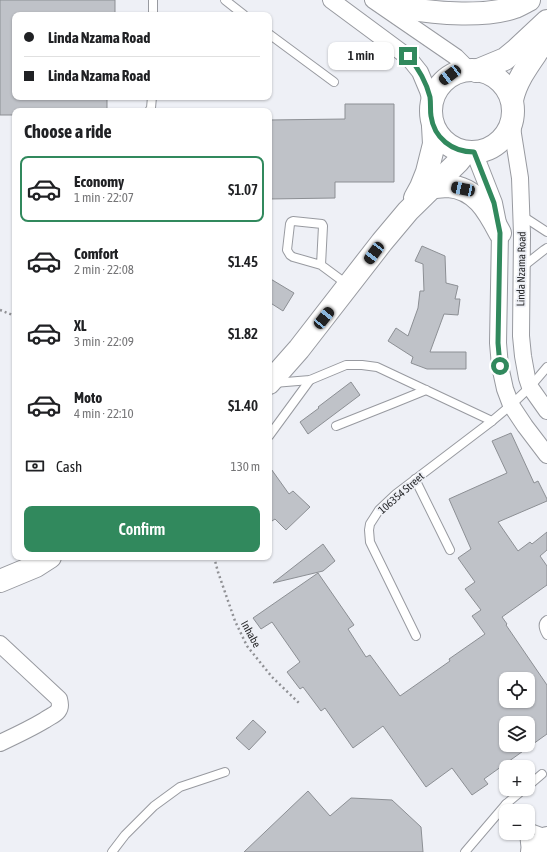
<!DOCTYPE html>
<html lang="en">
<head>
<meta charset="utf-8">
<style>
	:root { --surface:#fff; --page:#f6f6f6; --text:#202124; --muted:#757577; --line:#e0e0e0; --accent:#31895d }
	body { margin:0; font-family:"Asap Condensed",sans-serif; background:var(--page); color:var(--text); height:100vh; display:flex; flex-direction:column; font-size:15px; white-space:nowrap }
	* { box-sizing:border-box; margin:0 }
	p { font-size:13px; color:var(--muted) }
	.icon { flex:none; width:22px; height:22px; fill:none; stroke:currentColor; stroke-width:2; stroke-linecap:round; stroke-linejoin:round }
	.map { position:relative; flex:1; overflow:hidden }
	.panel { position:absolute; left:12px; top:108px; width:260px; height:452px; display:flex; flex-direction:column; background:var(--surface); border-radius:8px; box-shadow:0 1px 3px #0004 }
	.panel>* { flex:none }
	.hud { position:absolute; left:12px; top:12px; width:260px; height:88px; border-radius:8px; box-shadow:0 1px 3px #0004; display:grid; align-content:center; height:88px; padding:0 12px; background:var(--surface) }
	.buttons { position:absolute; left:499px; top:672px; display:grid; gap:8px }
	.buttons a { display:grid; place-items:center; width:36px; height:36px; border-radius:8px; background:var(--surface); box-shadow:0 1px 3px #0004; font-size:20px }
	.end { position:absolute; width:18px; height:18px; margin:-9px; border:5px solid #31895d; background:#fff; box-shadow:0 0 0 2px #fff }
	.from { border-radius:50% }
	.bubble { position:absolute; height:28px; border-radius:8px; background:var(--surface); box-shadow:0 1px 3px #0004; font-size:13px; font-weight:600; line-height:28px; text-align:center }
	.car { position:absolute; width:12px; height:24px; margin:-12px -6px; border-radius:5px; box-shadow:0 0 3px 1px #0007; background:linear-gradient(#222 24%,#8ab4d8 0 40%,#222 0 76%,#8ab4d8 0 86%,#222 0) }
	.hud b { display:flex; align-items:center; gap:14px; height:38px; font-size:15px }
	.hud b+b { border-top:1px solid var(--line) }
	.hud i { width:10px; height:10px; background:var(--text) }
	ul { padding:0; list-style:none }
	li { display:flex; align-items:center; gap:12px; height:66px; margin:0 8px 6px; padding:0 4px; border:2px solid transparent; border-radius:8px }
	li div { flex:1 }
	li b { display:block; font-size:15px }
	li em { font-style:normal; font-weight:600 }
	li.current { border-color:var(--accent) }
	li>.icon { width:36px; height:36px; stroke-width:1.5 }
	h2 { padding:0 12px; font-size:18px; line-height:48px }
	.pay { display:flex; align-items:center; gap:10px; height:44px; padding:0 12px; font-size:15px }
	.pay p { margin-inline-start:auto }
	.action { display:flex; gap:8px; margin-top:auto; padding:8px 12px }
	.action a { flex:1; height:46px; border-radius:8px; background:var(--accent); color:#fff; font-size:16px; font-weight:600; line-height:46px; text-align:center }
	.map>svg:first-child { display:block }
	.building { fill:#bfc2c8; stroke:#8c8f94; fill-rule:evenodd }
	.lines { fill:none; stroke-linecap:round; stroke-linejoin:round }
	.lane-casing { stroke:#989aa0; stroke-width:10 }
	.street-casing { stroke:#989aa0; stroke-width:18 }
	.secondary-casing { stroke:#989aa0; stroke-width:24 }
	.path { stroke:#909195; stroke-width:2.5; stroke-dasharray:2 3; stroke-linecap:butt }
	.lane { stroke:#fff; stroke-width:8 }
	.street { stroke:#fff; stroke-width:16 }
	.secondary { stroke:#fff; stroke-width:22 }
	.route { stroke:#31895d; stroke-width:5 }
	.labels { text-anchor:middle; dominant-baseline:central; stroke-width:3.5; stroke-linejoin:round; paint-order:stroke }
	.street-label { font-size:11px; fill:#28292b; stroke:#eef0f6 }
</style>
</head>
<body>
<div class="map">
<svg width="547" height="852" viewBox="0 0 547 852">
	<rect width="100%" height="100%" fill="#eef0f6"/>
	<!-- building -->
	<g class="building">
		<path d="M0,0h115v15h-100v82h92v14h-92v4h-15z"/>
		<path d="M345,104h49v78h-59v16l-66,1v-79l76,-1z"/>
		<path d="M422,246l23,10 1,27 12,3 -3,13h5l-2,16 -14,-1 -14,38h36v17h-39l-16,-6 2,-6 -25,-16 8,-13 12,8 10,-28 2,-17h4l-1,-27 -8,-3z"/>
		<path d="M269,278l25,15 -11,18 -14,-9z"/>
		<path d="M351,382l9,13 -52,39 -8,-12 19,-14 -1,-1z"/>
		<path d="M511,433l23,50 4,-2 9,18v2l-49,21 20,29 12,-9 2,2 15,-12v18l-7,6 7,10v19l-45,32 5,7 -1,1 41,60v49l-63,45 4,5 -16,11 -20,-27 -26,19 -43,-61 -30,22 -28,-40 -4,3 -18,-24 -3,2 -13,-17 13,-10 -28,-40 -11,7 -8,-11 65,-45 36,52 -6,4 18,28 4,-2 30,41 50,-35 -1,-2 36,-25 -13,-18 9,-6 -16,-21 10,-7 -17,-24 13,-9 -22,-50 58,-26 -15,-32zM506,679h22v22h-22zM506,723h22v22h-22z"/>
		<path d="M269,466l20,28 4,-3 17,16 -24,23 -11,-11 -6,4z"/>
		<path d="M323,544l12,17 -12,10 -50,12z"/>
		<path d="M253,720l13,12 -17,18 -13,-12z"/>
		<path d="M308,791l22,25 21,-18 41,2 29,27 2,25h-179z"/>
	</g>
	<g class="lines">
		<defs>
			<g id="lane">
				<path d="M225,0l19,15"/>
				<path d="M153,15v-15"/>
				<path d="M269,34l65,48"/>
				<path d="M149,111l2,-3 1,-11"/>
				<path d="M521,215l26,17"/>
				<path d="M321,265l2,-39 -1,-2 -29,-3 -2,1 -1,2 -3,26 3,5 3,2 28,8 27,20"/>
				<path d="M521,268l23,-18 3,-2"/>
				<path d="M274,383l36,-3 36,-15h16l15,2 115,54"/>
				<path d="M336,426l58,-23 32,-13"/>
				<path d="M269,436l41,-56"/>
				<path d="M415,479l35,71"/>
				<path d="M547,620c-6,4 -3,10 0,15"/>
				<path d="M416,636l-46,-94 -1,-12 1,-6 9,-14 17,-16 96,-73 19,-16 19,-18 17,-20"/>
				<path d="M528,786l14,-12"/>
				<path d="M506,804l18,-15"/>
				<path d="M528,827l19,7"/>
				<path d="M524,833l2,19"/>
				<path d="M112,852l13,-17 29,-29 26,-19 45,-15"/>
				<path d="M465,852l41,-48 6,7"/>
			</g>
			<g id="street">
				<path d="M331,0l77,57 12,15 8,19 3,11"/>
				<path d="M373,0l83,57 13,13"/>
				<path d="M512,121l1,13 7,44 2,56 -1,102 2,20 4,22 3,9 17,24"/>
				<path d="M474,152l20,51 6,30 -2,110 2,23 5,23 6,16 14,21 22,29"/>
				<path d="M0,644l59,55c1,4 2,8 -1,12 -3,4 -9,6 -13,9 -15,9 -30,16 -45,23"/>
			</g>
			<g id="secondary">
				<path d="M384,0c8,3 16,6 23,8 30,6 80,9 108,-1 5,-2 10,-5 14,-7"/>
				<circle cx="472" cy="111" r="41"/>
				<path d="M476,71l29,-12 11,-9 31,-29"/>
				<path d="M512,100c5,-23 21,-41 33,-60l2,-6"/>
				<path d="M432,187c6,0 11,-1 16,-1 28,2 40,24 52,47"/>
				<path d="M415,198l6,-11 6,-15 7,-28 -1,-18"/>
				<path d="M269,383l30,-34 83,-107 26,-31 50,-49 8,-10"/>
				<path d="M0,581l36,-15 14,-9"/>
				<path d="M532,852l15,-14"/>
			</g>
		</defs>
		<!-- lane casing -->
		<use href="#lane" class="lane-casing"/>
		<!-- street casing -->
		<use href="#street" class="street-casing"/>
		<!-- secondary casing -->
		<use href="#secondary" class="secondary-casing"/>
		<!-- path -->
		<g class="path">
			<path d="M0,310l15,6"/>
			<path d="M214,557l4,15 17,49 12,25 25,31 27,26"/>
		</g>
		<!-- lane -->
		<use href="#lane" class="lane"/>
		<!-- street -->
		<use href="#street" class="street"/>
		<!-- secondary -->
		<use href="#secondary" class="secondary"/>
	</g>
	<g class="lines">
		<!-- route -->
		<path class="route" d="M408,56c11,13 18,25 22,41 1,7 0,13 1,19 3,22 21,36 43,36l20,51 6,30 -2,110 2,23"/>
	</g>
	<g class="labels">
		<!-- street labels -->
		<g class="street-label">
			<text transform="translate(521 269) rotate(-89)">Linda Nzama Road</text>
			<text transform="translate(401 493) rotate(-41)">106354 Street</text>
			<text transform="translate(251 634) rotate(61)">Inhabe</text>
		</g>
	</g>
</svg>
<div class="buttons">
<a><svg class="icon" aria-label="locate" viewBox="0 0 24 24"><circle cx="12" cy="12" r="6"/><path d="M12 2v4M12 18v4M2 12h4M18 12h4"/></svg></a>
<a><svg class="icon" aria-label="layers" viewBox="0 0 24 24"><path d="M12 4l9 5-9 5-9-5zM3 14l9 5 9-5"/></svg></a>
<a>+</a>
<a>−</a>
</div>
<i class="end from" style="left:500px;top:366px"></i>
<i class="end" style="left:408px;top:56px"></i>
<div class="bubble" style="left:328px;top:42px;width:66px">1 min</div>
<i class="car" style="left:450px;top:75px;rotate:233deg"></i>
<i class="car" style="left:463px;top:189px;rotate:282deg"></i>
<i class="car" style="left:374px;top:253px;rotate:217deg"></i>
<i class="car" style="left:324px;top:318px;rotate:39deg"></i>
<div class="hud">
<b><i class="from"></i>Linda Nzama Road</b>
<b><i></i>Linda Nzama Road</b>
</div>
<section class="panel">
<h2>Choose a ride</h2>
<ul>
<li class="current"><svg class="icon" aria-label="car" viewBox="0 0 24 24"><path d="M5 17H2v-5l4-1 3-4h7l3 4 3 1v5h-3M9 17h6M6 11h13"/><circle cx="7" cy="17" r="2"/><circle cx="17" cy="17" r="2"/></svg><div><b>Economy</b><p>1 min · 22:07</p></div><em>$1.07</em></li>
<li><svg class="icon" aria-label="car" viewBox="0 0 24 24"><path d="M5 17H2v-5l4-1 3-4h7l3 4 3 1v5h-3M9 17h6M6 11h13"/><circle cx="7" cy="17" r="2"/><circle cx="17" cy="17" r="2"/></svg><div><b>Comfort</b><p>2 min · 22:08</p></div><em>$1.45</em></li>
<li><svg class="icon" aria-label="car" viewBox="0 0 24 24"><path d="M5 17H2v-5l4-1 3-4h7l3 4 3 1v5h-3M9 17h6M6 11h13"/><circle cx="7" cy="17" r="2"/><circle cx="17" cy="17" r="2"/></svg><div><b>XL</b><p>3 min · 22:09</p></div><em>$1.82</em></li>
<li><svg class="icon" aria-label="car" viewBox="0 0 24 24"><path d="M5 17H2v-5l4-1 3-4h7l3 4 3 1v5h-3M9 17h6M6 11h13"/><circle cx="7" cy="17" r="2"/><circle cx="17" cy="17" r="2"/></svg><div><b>Moto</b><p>4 min · 22:10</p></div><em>$1.40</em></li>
</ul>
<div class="pay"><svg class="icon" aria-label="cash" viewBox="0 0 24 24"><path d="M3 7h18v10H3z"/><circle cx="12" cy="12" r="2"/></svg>Cash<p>130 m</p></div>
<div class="action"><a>Confirm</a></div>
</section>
</div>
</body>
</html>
